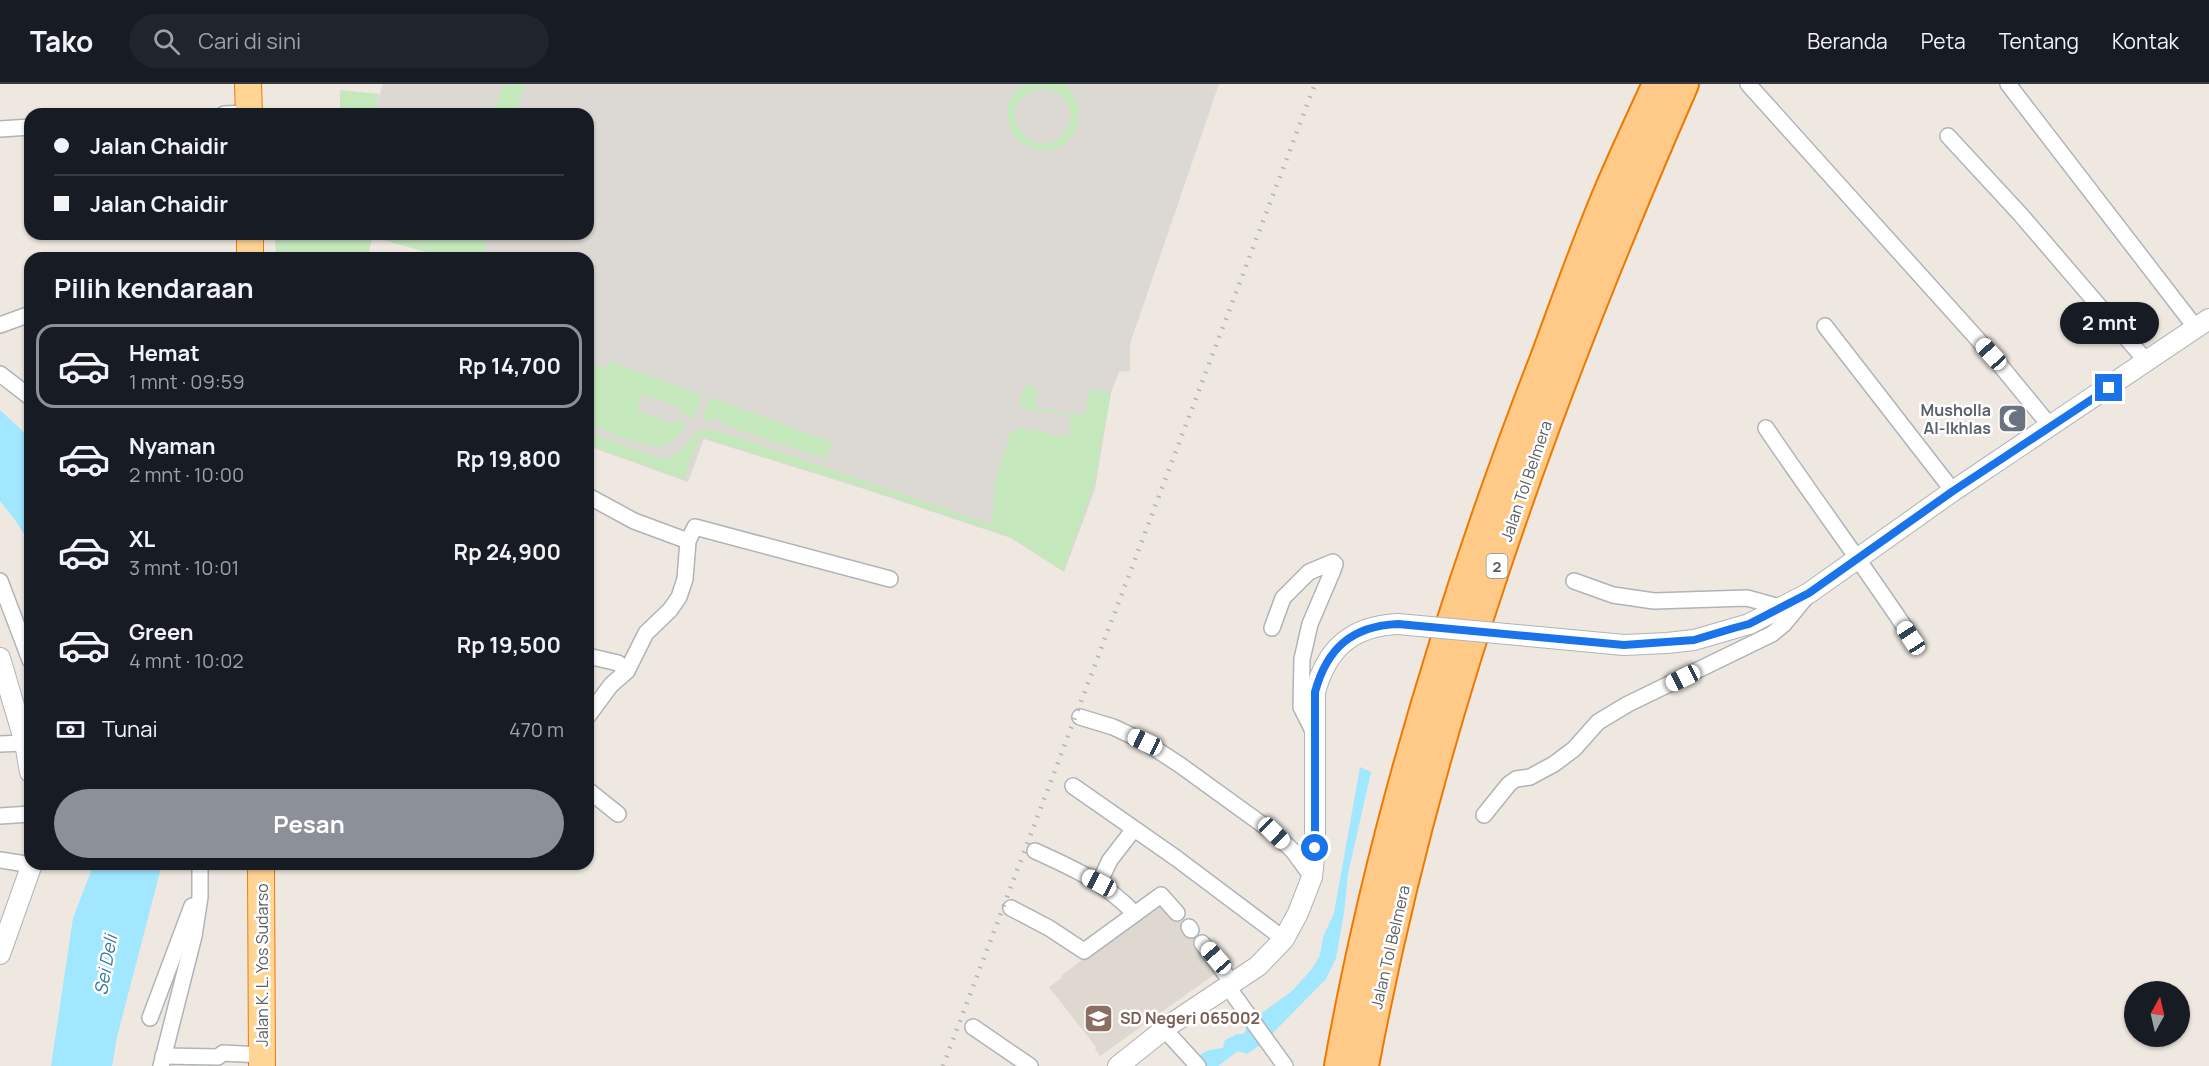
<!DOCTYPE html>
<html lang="id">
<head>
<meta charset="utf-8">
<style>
	:root { --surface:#171b24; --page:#20242c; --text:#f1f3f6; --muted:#9ea1a6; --line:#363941; --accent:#8c9099 }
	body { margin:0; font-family:Manrope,sans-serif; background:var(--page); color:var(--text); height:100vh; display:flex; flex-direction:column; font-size:22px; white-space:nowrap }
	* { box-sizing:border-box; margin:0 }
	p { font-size:20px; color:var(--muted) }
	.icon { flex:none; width:33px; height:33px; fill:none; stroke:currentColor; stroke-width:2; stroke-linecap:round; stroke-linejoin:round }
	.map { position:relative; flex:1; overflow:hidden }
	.panel { position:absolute; left:24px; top:168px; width:570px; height:618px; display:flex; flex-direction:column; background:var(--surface); border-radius:18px; box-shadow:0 2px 4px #0004 }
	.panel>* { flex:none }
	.guide { position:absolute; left:24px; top:24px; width:570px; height:132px; border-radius:18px; box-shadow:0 2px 4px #0004; display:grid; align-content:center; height:132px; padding:0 30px; background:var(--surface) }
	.needle { width:39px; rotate:8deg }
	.buttons { position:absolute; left:2124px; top:897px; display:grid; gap:12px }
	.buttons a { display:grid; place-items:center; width:66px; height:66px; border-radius:50%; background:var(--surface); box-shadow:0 2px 4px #0004; font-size:30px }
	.end { position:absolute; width:27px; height:27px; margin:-14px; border:8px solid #1a73e8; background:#fff; box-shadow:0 0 0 3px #fff }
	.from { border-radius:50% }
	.bubble { position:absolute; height:42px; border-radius:21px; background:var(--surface); box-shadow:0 2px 4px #0004; font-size:20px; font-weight:700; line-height:42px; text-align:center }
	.car { position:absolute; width:18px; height:36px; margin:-18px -9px; border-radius:8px; box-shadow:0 0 4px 2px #0007; background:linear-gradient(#fff 24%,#345 0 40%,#fff 0 76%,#345 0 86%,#fff 0) }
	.guide b { display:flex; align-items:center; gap:21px; height:57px; font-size:22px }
	.guide b+b { border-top:2px solid var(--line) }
	.guide i { width:15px; height:15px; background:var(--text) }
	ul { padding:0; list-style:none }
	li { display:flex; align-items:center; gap:18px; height:84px; margin:0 12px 9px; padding:0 18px; border:3px solid transparent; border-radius:18px }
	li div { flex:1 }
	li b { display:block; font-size:22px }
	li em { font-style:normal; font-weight:700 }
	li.active { border-color:var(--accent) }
	li>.icon { width:54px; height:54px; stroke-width:1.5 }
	h2 { padding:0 30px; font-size:27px; line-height:72px }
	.pay { display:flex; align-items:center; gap:15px; height:66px; padding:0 30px; font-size:22px }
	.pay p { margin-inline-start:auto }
	.cta { display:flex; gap:12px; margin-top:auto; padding:12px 30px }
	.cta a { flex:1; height:69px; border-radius:36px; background:var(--accent); color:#fff; font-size:24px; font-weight:700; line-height:69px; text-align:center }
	header { display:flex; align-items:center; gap:36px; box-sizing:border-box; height:84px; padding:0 30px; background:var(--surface); border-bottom:2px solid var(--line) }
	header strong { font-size:28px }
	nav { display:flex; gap:33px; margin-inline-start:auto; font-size:21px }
	.search { width:420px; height:54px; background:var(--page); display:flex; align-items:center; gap:15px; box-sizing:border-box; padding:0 21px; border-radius:33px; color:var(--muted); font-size:22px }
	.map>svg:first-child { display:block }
	.industrial { fill:#dcd8d4 }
	.education { fill:#ded8d0 }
	.green { fill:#c4e7bc; fill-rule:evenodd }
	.water { fill:#a0e7ff }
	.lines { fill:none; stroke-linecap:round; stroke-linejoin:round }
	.minor-casing { stroke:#afb4b8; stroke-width:18 }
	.tertiary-casing { stroke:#afb4b8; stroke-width:22 }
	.trunk-casing { stroke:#ef7900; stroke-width:28 }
	.motorway-casing { stroke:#ef7900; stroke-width:32 }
	.minor { stroke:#fff; stroke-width:15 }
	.tertiary { stroke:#fff; stroke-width:20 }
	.trunk { stroke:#ffd596; stroke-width:26 }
	.motorway { stroke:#ffca87; stroke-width:28 }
	.rail { stroke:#b1b2b3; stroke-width:4.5; stroke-dasharray:1.5 8; stroke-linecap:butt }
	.tertiary-bridge-casing { stroke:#afb4b8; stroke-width:22; stroke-linecap:butt }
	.tertiary-bridge { stroke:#fff; stroke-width:20 }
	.route { stroke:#1a73e8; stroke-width:8 }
	.labels { text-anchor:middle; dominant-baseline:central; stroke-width:5; stroke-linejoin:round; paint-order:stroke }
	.shield { fill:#fff; stroke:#8c8f92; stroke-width:1.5 }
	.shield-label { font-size:15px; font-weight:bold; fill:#5a5f63 }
	.worship-label { font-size:16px; font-weight:bold; fill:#5b616d; stroke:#fff; text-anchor:end }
	.street-label { font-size:16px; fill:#5a5f63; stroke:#fff }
	.education-label { font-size:16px; font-weight:bold; fill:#785e54; stroke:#fff; text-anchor:start }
	.water-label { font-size:18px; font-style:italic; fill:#31789a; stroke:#fff }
</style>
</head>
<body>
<header>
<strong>Tako</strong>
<div class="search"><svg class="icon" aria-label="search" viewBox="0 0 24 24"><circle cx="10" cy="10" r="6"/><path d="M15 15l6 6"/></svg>Cari di sini</div>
<nav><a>Beranda</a><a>Peta</a><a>Tentang</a><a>Kontak</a></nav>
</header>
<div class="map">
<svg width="2209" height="982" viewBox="0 0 2209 982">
	<rect width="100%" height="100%" fill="#eee8e1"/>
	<!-- industrial -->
	<path class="industrial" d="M383,0h836l-89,260v27l-11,1 -8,20 -16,97 -31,83 -53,-34 -153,-51 -154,-48 -16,43 -100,-36v-188h-116l3,-24h113v-120h-200l-12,-8z"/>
	<!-- education -->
	<path class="education" d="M1162,815l51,62 9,8 -122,87 -5,-7 1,-2 -47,-60 13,-9 -1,-2z"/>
	<!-- green -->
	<g class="green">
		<path d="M504,0h21l-7,19 2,11h-27z"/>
		<path d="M1024,0h39c40,31 -3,87 -41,59 -9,-7 -14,-17 -15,-28 0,-13 6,-24 17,-31zM1040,5c21,0 39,20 26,41 -26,43 -84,-27 -26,-41z"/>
		<path d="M340,6l39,4 -3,12 12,8h-48z"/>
		<path d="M275,150h211v1l-2,23h-36l-76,-21 -4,21h-92z"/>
		<path d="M610,277l92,34 -9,24 -14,-8v-4l-37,-13 -5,17 37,13 2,-5 7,3 3,5c-5,5 -11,13 -17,17 -16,10 -64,-14 -81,-20v-62l18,7z"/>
		<path d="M1025,301l12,3 -2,20 50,7 4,-25 22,3 -18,96 -30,82 -52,-34 -142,-48 -165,-51 -6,1 -13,37 1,4 -98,-35v-13l74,27c23,-1 27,-29 44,-29 9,0 20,5 29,6l253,88 5,-6 1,-30 16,-55 8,-5 30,4v3l21,2 2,-22 -46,-5 -5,-8z"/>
		<path d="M709,313l123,45 -6,17 -103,-34 -2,-5 -8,-2 -7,4 -3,-3z"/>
	</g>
	<!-- water -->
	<g class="water">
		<path d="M0,326l30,28v105l-15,-23 -15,-19z"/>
		<path d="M1360,683l11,5 -23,102 -4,39 -8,45 -10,21 -63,64 -16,11 -9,-3 -20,15h-24c5,-15 14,-16 29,-18l2,-8 12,-6h7l4,-11 44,-32 20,-22 8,-14 3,-18 11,-24z"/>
		<path d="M94,780h68l-45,173 -5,29h-61l22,-148z"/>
	</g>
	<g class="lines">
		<defs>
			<g id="minor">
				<path d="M1748,0l243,270 60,73"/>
				<path d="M2008,0l188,244"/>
				<path d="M224,30l24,-1"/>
				<path d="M0,45l30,-2"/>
				<path d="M1948,52l73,79 126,147"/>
				<path d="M0,241l30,-11"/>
				<path d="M1825,242l128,165"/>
				<path d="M0,290l30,23"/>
				<path d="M1766,344c48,71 99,139 146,210"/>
				<path d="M588,412l46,25 54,20"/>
				<path d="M0,497l30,79"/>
				<path d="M1574,497l39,14 41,6 93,-3 33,9"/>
				<path d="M1272,544l11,-30 26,-26 24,-10 2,2 -2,6 -23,54 -8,35 -1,48 13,26"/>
				<path d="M588,572l30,7 9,8"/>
				<path d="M588,632l23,-31 16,-14 19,-38 24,-23 9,-13 6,-18 3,-38 7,-14 195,52"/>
				<path d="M1080,633l33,10 32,15 35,23 94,68 19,18 19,26"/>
				<path d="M0,660l25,-1"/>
				<path d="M1073,702l103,72 108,81"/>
				<path d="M588,706l30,24"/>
				<path d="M1484,731l25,-31 7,-5 14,-2 24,-13 20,-15 24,-27 30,-18 144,-70 12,-10 23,-28"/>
				<path d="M0,732l30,-2"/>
				<path d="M1035,767c38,17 71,32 100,63"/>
				<path d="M0,776l32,5"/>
				<path d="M1099,799l11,-23 24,-31"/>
				<path d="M1011,824l38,20 35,23 77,-56 16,18"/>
				<path d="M1189,843l2,3"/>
				<path d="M1202,859l31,41"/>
				<path d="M1228,903l57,79"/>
				<path d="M150,934l42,-112"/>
				<path d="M973,943l57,39"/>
				<path d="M1164,945l34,37"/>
				<path d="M163,972l55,1 5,-4 39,2"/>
				<path d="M161,982l33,-130 6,-39v-33"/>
			</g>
			<g id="tertiary">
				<path d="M1539,553l85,8 43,-2 27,-3 55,-16 60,-31 144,-102 256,-172"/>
				<path d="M0,574l25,85 5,29"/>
				<path d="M0,870l32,-90"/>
				<path d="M1118,982l53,-42 87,-58 26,-27 14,-26 14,-36 3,-29v-156c12,-44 37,-66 83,-68"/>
			</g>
			<g id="trunk">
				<path d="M248,0l1,30"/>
				<path d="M250,150v24"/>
				<path d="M261,780l1,202"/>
			</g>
			<g id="motorway">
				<path d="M1339,982c43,-242 117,-479 206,-708 21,-56 41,-114 65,-170 15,-35 31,-69 47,-104"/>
				<path d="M1364,982c63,-339 182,-667 320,-982"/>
			</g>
		</defs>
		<!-- minor casing -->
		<use href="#minor" class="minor-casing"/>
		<!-- tertiary casing -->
		<use href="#tertiary" class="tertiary-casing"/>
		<!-- trunk casing -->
		<use href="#trunk" class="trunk-casing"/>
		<!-- motorway casing -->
		<use href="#motorway" class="motorway-casing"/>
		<!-- minor -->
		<use href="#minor" class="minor"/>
		<!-- tertiary -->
		<use href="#tertiary" class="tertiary"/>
		<!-- trunk -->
		<use href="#trunk" class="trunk"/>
		<!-- motorway -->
		<use href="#motorway" class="motorway"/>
		<!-- rail -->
		<path class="rail" d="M943,982l372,-982"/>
		<defs>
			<path id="tertiary-bridge" d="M1398,540l141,13"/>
		</defs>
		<!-- tertiary-bridge casing -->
		<use href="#tertiary-bridge" class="tertiary-bridge-casing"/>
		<!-- tertiary-bridge -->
		<use href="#tertiary-bridge" class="tertiary-bridge"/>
	</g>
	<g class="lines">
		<!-- route -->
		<path class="route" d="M1315,764v-156c12,-44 37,-66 83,-68l226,21 70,-5 40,-12 15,-4 60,-31 144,-102 156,-103"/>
	</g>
	<!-- icons -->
	<defs>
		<symbol id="mosque-square" viewBox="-11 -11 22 22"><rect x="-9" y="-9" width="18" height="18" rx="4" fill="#6b7280" stroke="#fff"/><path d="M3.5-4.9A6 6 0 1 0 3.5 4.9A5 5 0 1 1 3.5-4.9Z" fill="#fff"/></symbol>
		<symbol id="school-square" viewBox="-11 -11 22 22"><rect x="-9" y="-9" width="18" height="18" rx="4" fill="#8d6e63" stroke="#fff"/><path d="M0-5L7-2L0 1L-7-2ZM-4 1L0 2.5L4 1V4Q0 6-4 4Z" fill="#fff"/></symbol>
	</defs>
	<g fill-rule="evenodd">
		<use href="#mosque-square" x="1996" y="318" width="33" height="33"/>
		<use href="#school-square" x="1082" y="918" width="33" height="33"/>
	</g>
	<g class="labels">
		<!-- shield labels -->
		<rect class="shield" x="1486.5" y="470" width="21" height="24" rx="4.5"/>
		<g class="shield-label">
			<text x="1497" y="482">2</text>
		</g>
		<!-- worship labels -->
		<g class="worship-label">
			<text x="1991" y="326">Musholla<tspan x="1991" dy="18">Al-Ikhlas</tspan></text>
		</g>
		<!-- street labels -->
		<g class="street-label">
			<text transform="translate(1526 397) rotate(-71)">Jalan Tol Belmera</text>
			<text transform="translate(1390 863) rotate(-77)">Jalan Tol Belmera</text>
			<text transform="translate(262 881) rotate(-90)">Jalan K. L. Yos Sudarso</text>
		</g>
		<!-- education labels -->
		<g class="education-label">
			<text x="1120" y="934">SD Negeri 065002</text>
		</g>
		<!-- water labels -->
		<g class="water-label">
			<text transform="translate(105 881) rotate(-80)">Sei Deli</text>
		</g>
	</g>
</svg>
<div class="buttons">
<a><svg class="needle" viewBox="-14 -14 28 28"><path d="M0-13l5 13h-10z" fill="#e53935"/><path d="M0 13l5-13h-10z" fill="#9ea1a6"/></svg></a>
</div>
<i class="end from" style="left:1315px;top:764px"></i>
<i class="end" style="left:2109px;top:304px"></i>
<div class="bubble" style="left:2060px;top:218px;width:99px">2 mnt</div>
<i class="car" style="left:1991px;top:270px;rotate:318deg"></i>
<i class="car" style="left:1911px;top:554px;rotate:327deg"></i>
<i class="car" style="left:1683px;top:594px;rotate:244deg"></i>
<i class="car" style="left:1145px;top:658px;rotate:295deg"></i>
<i class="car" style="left:1274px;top:749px;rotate:134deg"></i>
<i class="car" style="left:1099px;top:799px;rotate:298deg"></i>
<i class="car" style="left:1216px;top:874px;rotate:319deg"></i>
<div class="guide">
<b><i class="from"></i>Jalan Chaidir</b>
<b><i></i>Jalan Chaidir</b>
</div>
<section class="panel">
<h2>Pilih kendaraan</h2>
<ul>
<li class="active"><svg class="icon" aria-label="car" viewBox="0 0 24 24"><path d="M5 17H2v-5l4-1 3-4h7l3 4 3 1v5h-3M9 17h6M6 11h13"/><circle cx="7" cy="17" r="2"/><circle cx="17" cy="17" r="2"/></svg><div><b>Hemat</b><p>1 mnt · 09:59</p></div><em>Rp 14,700</em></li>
<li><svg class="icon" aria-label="car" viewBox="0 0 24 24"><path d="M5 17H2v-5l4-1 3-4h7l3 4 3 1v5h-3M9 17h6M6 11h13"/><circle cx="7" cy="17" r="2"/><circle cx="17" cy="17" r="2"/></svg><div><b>Nyaman</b><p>2 mnt · 10:00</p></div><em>Rp 19,800</em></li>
<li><svg class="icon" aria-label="car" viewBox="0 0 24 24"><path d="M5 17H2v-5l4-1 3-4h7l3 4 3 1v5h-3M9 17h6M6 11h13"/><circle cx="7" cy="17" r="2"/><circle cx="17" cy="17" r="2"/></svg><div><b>XL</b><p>3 mnt · 10:01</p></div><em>Rp 24,900</em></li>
<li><svg class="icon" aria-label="car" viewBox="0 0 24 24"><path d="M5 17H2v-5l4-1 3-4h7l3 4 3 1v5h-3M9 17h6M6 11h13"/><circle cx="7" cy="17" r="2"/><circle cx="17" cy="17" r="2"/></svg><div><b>Green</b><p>4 mnt · 10:02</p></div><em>Rp 19,500</em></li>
</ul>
<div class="pay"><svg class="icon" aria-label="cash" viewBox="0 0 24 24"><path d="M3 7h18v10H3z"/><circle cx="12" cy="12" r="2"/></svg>Tunai<p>470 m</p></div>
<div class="cta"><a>Pesan</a></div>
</section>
</div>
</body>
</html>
